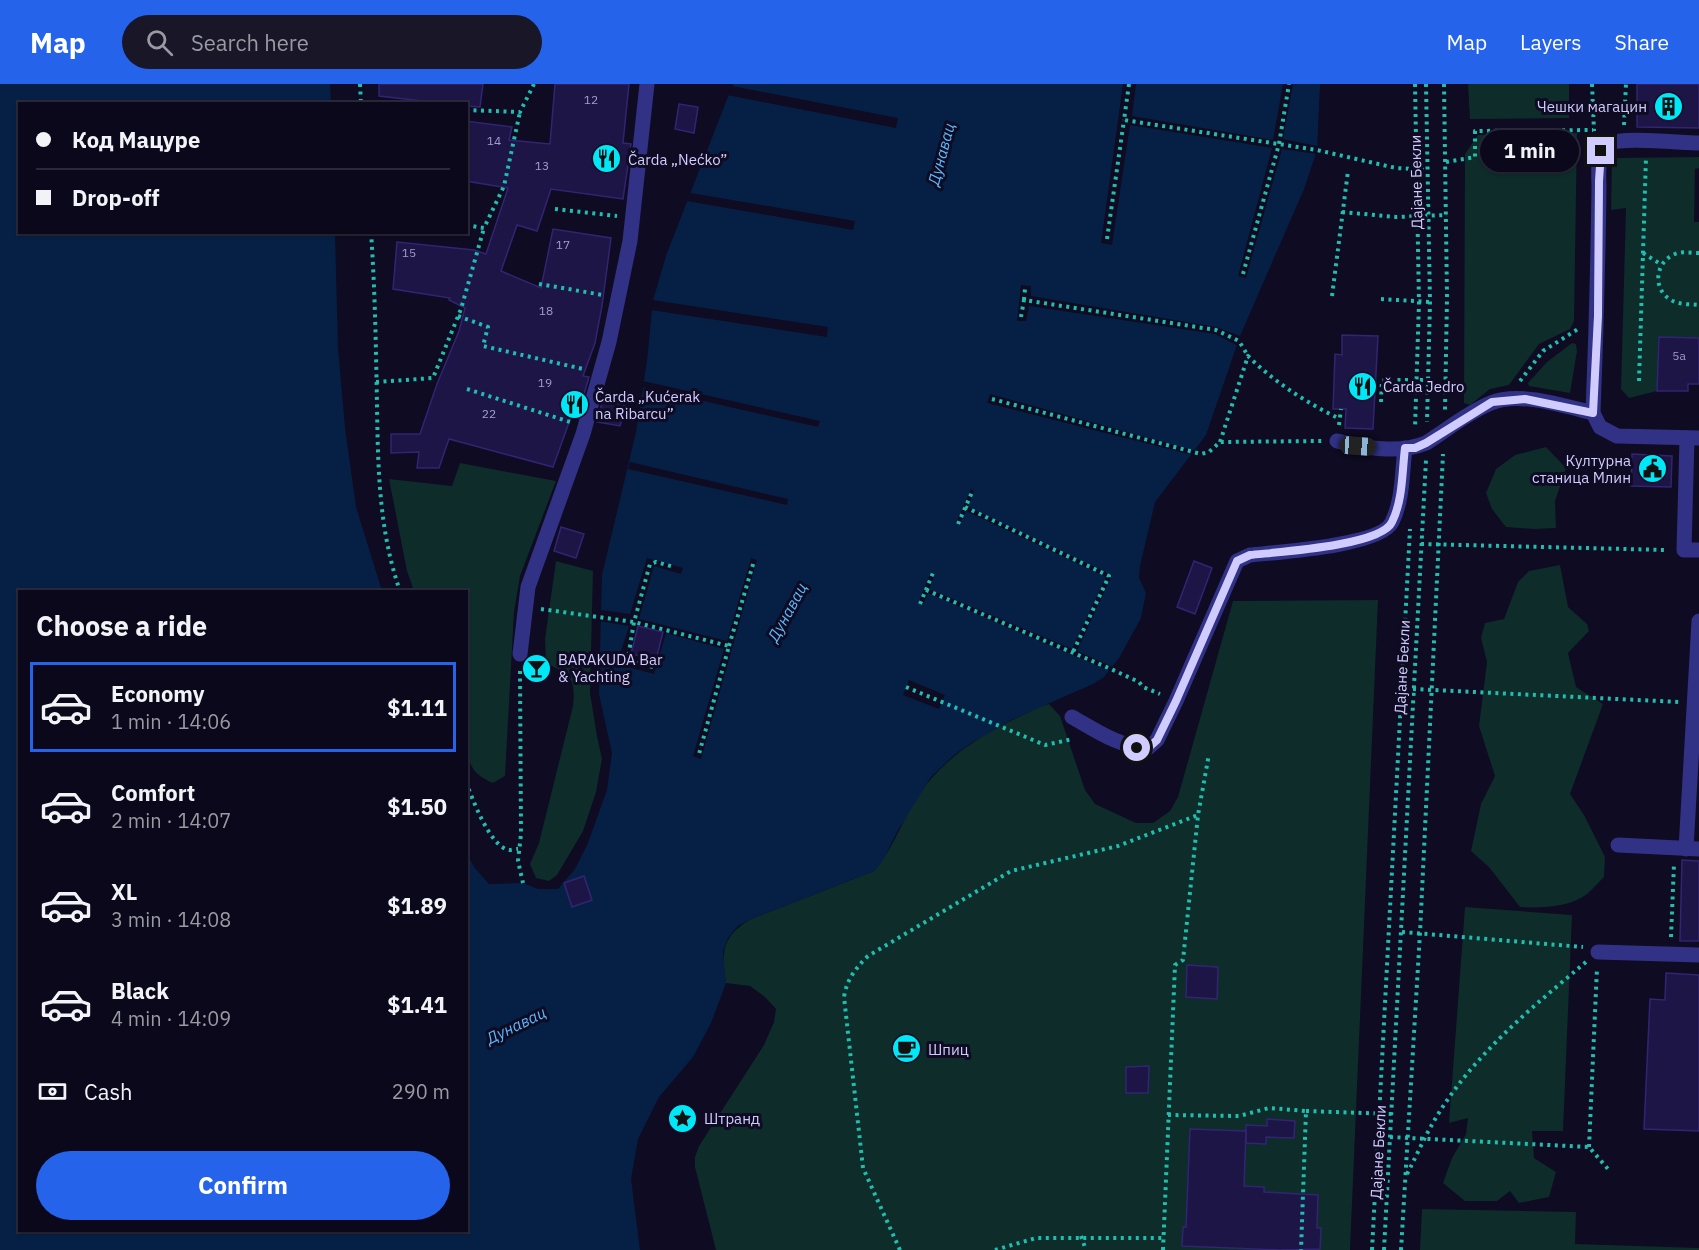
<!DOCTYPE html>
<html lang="en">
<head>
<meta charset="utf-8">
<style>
	:root { --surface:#0a081a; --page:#181627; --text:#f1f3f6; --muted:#999aa2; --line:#2a2939; --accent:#2563eb }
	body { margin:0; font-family:"IBM Plex Sans",sans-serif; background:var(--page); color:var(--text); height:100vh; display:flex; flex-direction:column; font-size:22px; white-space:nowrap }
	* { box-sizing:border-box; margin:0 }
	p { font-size:20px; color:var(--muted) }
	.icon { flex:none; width:33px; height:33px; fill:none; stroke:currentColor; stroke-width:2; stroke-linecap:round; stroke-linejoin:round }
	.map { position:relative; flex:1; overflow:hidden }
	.side { position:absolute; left:18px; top:506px; width:450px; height:642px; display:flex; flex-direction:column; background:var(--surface); border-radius:0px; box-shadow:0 2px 4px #0004,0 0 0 2px var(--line) }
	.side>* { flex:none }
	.hud { position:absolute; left:18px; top:18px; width:450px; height:132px; border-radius:0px; box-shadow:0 2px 4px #0004,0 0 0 2px var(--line); display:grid; align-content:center; height:132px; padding:0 18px; background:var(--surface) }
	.end { position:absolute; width:27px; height:27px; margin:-14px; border:8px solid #d0ccff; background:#111; box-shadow:0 0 0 3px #111 }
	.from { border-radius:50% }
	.bubble { position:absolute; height:42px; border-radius:21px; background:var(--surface); box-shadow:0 2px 4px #0004,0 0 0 2px var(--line); font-size:20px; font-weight:700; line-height:42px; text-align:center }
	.car { position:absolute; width:18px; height:36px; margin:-18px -9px; border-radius:8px; box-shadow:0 0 4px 2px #0007; background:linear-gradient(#222 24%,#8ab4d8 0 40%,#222 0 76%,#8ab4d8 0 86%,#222 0) }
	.hud b { display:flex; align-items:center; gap:21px; height:57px; font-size:22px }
	.hud b+b { border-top:2px solid var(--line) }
	.hud i { width:15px; height:15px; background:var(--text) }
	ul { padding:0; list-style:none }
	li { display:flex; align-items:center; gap:18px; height:90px; margin:0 12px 9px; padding:0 6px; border:3px solid transparent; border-radius:0px }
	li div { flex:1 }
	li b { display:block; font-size:22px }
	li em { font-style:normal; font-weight:700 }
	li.current { border-color:var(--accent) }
	li>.icon { width:54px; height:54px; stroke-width:1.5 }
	h2 { padding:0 18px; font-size:27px; line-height:72px }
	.pay { display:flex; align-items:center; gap:15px; height:66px; padding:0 18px; font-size:22px }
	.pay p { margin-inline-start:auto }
	.action { display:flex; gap:12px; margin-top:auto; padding:12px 18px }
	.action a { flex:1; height:69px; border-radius:36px; background:var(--accent); color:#fff; font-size:24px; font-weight:700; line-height:69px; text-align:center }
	header { display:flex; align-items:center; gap:36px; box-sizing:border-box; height:84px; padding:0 30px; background:var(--accent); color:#fff }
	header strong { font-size:28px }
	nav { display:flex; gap:33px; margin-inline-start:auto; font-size:21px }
	.search { width:420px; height:54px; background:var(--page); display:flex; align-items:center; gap:15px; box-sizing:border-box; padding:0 21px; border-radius:33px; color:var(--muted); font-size:22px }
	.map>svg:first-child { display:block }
	.green { fill:#0d2c2a }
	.water { fill:#062045 }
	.pier { fill:#0e0b22 }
	.building { fill:#1d1545; stroke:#312573; stroke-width:1.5 }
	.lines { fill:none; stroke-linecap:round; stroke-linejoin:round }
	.path { stroke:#21bdae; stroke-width:4; stroke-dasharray:3 4.5; stroke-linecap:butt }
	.minor { stroke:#313186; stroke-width:15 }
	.route { stroke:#d0ccff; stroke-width:8 }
	.labels { text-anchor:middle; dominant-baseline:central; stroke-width:6; stroke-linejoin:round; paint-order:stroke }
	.number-label { font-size:12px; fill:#a39ed0 }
	.poi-label { font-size:15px; fill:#d0ccff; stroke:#0e0b22; text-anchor:start }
	.street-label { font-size:15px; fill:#d0ccff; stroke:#0e0b22 }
	.water-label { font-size:16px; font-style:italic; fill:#5ab9ff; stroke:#0e0b22 }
</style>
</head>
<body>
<header>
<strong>Map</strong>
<div class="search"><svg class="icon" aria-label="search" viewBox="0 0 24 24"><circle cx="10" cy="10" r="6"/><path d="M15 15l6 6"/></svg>Search here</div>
<nav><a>Map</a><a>Layers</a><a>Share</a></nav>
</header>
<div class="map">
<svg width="1699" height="1166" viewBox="0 0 1699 1166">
	<rect width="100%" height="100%" fill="#0e0b22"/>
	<!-- green -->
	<g class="green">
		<path d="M1468,0h101v34l-99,1z"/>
		<path d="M1577,49l-3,188 -4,8 -31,15 -30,41 -19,4 -20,16 -6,-2 1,-249 13,-19z"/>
		<path d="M1699,73v11l-4,1 -1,53h5v116l-40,-1 -2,54 -28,7 -8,-9 5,-181 -15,2 1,-52z"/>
		<path d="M1572,259l4,1 1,7 -7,42 -41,-7 -1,-3 19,-21z"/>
		<path d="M1546,363l20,21 -11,33 1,27 -22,1 -28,-2 -14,-18 -6,-16 10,-24 19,-14z"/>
		<path d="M460,379l96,18 -36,95 -6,36 -9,164 -12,7c-16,-7 -22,-13 -26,-30l-1,-162h-52l-7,-20 -18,-92 63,7z"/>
		<path d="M556,477l37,10 -3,122 7,43 5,23 -6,33 -13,39 -26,44 -8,6 -13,-3 -6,-14 9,-21 34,-137c3,-28 -3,-31 -27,-43l-1,-24z"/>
		<path d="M1560,481l8,42 19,17 2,7 -21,22 8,34 27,17 -33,90 14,21 21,42 -1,20c-5,5 -11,12 -17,17 -18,14 -46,14 -67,13l-31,-40 -18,-16 10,-47 14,-28 -16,-50 8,-64 -6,-24 4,-15 19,-4 14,-37 11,-11z"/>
		<path d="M1378,516l-28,650h-634l-21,-83v-10l4,-11 65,-101 10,-23 2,-13 -11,-12 -15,-11 -24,-3c-5,-31 -4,-47 25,-64l123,-48c17,-19 26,-45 39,-67 31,-51 74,-72 126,-97l10,-3 11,12 25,74 10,14 41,19h17l17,-12 8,-14 55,-196z"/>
		<path d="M1465,823l107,8 -9,216h-31l2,27 22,14 -7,25 -30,6 -9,-12 -13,10h-32l-22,-18 9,-25 14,-24 2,-16 -19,5z"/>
		<path d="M1422,1125l154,3 -1,32 124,4v2h-279z"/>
	</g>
	<!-- water -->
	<path class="water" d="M0,0h330l1,19 -311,1v128l315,1 3,114 7,81 11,79 26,84h-362v639h446l1,-377 7,14 15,17 34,-1 15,6h20l17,-20 13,-26 19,-53 5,-37 -13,-59 3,-119 34,-143 11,-71 6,-61 14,-47 66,-169h587l-3,66 -13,39 -64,147 -34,99 -51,67 -15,64 -1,12 7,15 -5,25 -22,40 -15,19 -11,7 -82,36 -40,23 -18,13 -22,21 -33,53 -16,32 -8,9 -123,48 -13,7 -10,12 -5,14 3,31 -15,40 -18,34 -34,40 -21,42 -7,40 9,71h-640z"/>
	<!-- pier -->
	<g class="pier">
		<path d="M1123,0h13l-4,32 141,24 10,-56h10l-10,55 34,7 -1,8 -34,-5 -36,129 -8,-2 34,-128 -142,-23 -18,120 -11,-2z"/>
		<path d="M732,2l166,32 -2,10 -169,-33z"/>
		<path d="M691,109l164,28 -2,9 -166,-29z"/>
		<path d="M1021,201l10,1v10l185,31 24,9 -2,10 -23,-12 -186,-28 -3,15h-9z"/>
		<path d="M653,216l175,27 -1,10 -176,-27z"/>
		<path d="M643,297l177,40 -2,6 -176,-40z"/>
		<path d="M990,310l206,57 -4,4 -205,-52z"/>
		<path d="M630,378l158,37 -1,6 -159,-36z"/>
		<path d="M971,405l3,2 -6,16 144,68 -35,76 38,17 -3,4 -184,-79 -5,12 -5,-2 13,-31 4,2 -6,15 143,60 34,-72 -140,-66 -7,14 -3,-2z"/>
		<path d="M647,474l36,10 -2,6 -27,-8 -15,53 88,22 24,-83 6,2 -56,199 -8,-3 31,-107 -58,-16 -12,41 -37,-10 12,-38 -30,-5 1,-11 30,4z"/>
		<path d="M909,596l36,15 -6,14 -36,-14z"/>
	</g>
	<!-- building -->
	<g class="building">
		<path d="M379,0h104l-3,23 -14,-1v-2h-17l-70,-8z"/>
		<path d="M555,0h74l-6,59 8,1 -8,55 -72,-10 -14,42 -20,-6 -16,46 40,17 12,-59 58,9 -9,68 -7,37 -12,33 6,1 -12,41 -6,-1 -18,50 -104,-28 -10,29h-22l2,-16 -28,1v-19h29l17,-50 22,-53 6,-23 -16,-8 1,-2 -57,-9 4,-47 77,8 12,4 22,-66 -42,-7v-60l46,6 -3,13 41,4z"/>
		<path d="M1637,0h62v44l-62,-1z"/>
		<path d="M679,20l19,3 -4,26 -19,-4z"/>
		<path d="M1342,251l36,1 -5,93 -28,-1 1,-19h-13l2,-55 7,1z"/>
		<path d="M1659,253l40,1v46h-11v7h-31z"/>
		<path d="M603,315l23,7 -6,20 -23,-4z"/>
		<path d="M1632,370l40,2 -1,31 -40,-1z"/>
		<path d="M561,443l23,7 -8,24 -22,-7z"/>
		<path d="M1194,477l18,7 -17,46 -18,-7z"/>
		<path d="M638,542l25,6 -7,28 -25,-6z"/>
		<path d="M1682,776l17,1v80h-19z"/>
		<path d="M584,792l8,24 -20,7 -8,-24z"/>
		<path d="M1187,881l31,2 -1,32 -31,-2z"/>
		<path d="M1666,889l33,2v156l-55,-2 6,-130 15,1z"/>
		<path d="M1149,982l-1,27h-22v-26z"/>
		<path d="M1267,1035l28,2 -1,17 -28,-1v7l-20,-1v-18l21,1z"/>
		<path d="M1190,1045l56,2 -2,55 20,1v5l54,3 -1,33h4l-1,21 -40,1 -98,-4 1,-19h3z"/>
	</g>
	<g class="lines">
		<!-- path -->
		<g class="path">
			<path d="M360,0l1,20"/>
			<path d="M1129,0l-5,36 193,30 79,18 32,2"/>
			<path d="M1415,0l4,218 -4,126"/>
			<path d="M1426,0l4,218 -3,120"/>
			<path d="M1444,0l3,213 -2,113"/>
			<path d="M1592,0l2,47"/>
			<path d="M466,26l54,2 14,-28"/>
			<path d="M1624,41l2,-41"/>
			<path d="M1446,78l29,-5v-26l118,-1"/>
			<path d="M555,125l62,7"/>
			<path d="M1342,128l54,5 51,-2"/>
			<path d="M466,141l18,3 20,-42 16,-74"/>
			<path d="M371,148c4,58 5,116 6,174 1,63 2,125 23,185"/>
			<path d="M1107,155l17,-119"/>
			<path d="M1643,169l19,12"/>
			<path d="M1699,169c-8,0 -17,-2 -24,1 -20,8 -23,35 -4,46 8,5 19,4 28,5"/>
			<path d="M1243,190l36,-130 10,-60"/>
			<path d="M539,200l64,11"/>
			<path d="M1332,212l16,-125"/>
			<path d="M1381,215l49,3"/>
			<path d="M1024,216l1,-11"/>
			<path d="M458,232l30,11 -5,19 100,23"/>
			<path d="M1021,233l3,-17 192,30 23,11 9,15"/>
			<path d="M1520,297l23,-30 35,-22"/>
			<path d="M1639,297l7,-224"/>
			<path d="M376,298l57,-4 28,-69 23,-81"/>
			<path d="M467,305l103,33"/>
			<path d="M992,315l209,55 8,-2 11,-10 102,-1"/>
			<path d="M1381,318l1,-22h47"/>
			<path d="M1339,341l2,-16"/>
			<path d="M1220,358l28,-86c26,26 59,47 92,63"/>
			<path d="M965,423l144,69 -36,76"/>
			<path d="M958,440l15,-34"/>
			<path d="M1421,460l245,6"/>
			<path d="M926,506l185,79 28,13 4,5 17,7"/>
			<path d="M920,520l13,-31"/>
			<path d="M541,525l93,13 95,24 -30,108"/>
			<path d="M729,562l25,-85"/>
			<path d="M653,583l-20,-5 -5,-4 6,-36 16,-58 6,-2 18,5"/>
			<path d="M520,587l1,163 -3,27 5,22"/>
			<path d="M906,603l139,58 28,-6"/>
			<path d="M1413,605l266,13"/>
			<path d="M466,698c6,16 24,65 43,68 3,0 6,-1 9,-1"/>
			<path d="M1402,848l181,15"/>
			<path d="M1671,853l3,-73"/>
			<path d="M1306,1027l86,3"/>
			<path d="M1168,1031l71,1 30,-8 37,3 -5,139"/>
			<path d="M1390,1053l199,10 19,22"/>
			<path d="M1589,1063l8,-179"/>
			<path d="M1407,1090c9,-17 17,-36 27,-53 37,-64 96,-112 152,-159"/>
			<path d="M1081,1152l5,14"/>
			<path d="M900,1166l-37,-82 -19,-171c3,-18 11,-28 24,-41l143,-85 107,-25 80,-31"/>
			<path d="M995,1166l41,-12h127"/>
			<path d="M1163,1166l12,-285 8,-5 15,-145 11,-61"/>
			<path d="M1372,1166l38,-721"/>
			<path d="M1384,1166l42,-790"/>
			<path d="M1401,1166l19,-317 23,-479"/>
		</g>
		<!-- minor -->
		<g class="minor">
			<path d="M1699,59c-18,0 -78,-7 -91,1 -12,7 -9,32 -9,44 -1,75 -3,150 -6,225l7,14 17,9 82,2"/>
			<path d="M1687,354l-3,112h15"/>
			<path d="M1337,357c28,7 62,13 89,2 21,-13 42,-31 65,-40 28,-12 73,3 102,10"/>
			<path d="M520,570l8,-67 55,-153 26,-92 21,-101 17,-157"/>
			<path d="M1072,633c23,13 49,31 76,31l9,-8 19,-39 61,-140 13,-6c27,-3 131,-9 142,-33 11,-22 10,-50 13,-74"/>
			<path d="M1618,761l81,4"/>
			<path d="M1686,765l13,-228"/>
			<path d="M1598,868l101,3"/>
		</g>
	</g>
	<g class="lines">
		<!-- route -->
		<path class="route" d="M1137,664h11l9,-8 19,-39 61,-140 13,-6c27,-3 131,-9 142,-33 11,-22 10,-50 13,-74h10l11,-5 66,-41 33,-3 68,14 5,-97 1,-135 2,-30"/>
	</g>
	<!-- icons -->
	<defs>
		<symbol id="building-disc" viewBox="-11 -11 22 22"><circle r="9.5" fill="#00e8f7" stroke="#0e0b22"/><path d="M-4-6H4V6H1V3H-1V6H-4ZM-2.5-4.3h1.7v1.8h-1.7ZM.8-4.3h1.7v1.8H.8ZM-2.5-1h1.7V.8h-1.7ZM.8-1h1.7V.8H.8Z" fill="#111"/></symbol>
		<symbol id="restaurant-disc" viewBox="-11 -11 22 22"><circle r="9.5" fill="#00e8f7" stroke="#0e0b22"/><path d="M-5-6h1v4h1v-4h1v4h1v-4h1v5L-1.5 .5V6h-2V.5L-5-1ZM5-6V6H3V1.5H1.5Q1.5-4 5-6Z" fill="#111"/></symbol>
		<symbol id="civic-disc" viewBox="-11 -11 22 22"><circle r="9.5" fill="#00e8f7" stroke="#0e0b22"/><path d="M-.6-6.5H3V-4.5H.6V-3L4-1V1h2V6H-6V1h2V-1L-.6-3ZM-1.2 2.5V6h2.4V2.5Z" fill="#111"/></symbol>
		<symbol id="bar-disc" viewBox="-11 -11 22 22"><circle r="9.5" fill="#00e8f7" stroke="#0e0b22"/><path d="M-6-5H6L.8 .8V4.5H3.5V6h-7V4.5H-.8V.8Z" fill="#111"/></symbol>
		<symbol id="cafe-disc" viewBox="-11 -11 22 22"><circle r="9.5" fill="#00e8f7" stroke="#0e0b22"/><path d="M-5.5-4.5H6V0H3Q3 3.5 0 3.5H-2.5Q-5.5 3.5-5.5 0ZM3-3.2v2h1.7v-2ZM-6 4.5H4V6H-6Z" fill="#111"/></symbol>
		<symbol id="sight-disc" viewBox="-11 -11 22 22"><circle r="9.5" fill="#00e8f7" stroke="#0e0b22"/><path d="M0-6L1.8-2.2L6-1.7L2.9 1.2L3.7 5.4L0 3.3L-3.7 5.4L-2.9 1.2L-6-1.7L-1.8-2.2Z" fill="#111"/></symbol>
	</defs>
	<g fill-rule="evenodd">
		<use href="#building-disc" x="1652" y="6" width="33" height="33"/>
		<use href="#restaurant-disc" x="590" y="58" width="33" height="33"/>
		<use href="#restaurant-disc" x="1346" y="286" width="33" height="33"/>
		<use href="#restaurant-disc" x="558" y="304" width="33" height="33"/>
		<use href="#civic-disc" x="1636" y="368" width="33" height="33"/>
		<use href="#bar-disc" x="520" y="568" width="33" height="33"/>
		<use href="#cafe-disc" x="890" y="948" width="33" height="33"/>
		<use href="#sight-disc" x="666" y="1018" width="33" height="33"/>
	</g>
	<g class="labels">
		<!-- number labels -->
		<g class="number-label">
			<text x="591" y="15">12</text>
			<text x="494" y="56">14</text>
			<text x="542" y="81">13</text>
			<text x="563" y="160">17</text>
			<text x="409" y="168">15</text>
			<text x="546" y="226">18</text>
			<text x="1679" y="271">5a</text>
			<text x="545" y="298">19</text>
			<text x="489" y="329">22</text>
		</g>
		<!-- poi labels -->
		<g class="poi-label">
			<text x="1647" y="22" text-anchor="end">Чешки магацин</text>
			<text x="628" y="75">Čarda „Nećko”</text>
			<text x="1383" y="302">Čarda Jedro</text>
			<text x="595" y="312">Čarda „Kućerak<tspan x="595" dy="17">na Ribarcu”</tspan></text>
			<text x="1631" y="376" text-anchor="end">Културна<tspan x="1631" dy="17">станица Млин</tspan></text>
			<text x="558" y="575">BARAKUDA Bar<tspan x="558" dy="17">&amp; Yachting</tspan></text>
			<text x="928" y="965">Шпиц</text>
			<text x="704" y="1034">Штранд</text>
		</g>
		<!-- street labels -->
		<g class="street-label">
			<text transform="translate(1416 98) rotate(-91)">Дајане Бекли</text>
			<text transform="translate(1402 583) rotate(-87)">Дајане Бекли</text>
			<text transform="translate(1378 1068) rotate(-87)">Дајане Бекли</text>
		</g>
		<!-- water labels -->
		<g class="water-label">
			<text transform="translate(941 70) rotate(-75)">Дунавац</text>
			<text transform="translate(787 528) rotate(-61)">Дунавац</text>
			<text transform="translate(516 941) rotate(-26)">Дунавац</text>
		</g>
	</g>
</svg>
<i class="end from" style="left:1137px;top:664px"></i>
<i class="end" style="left:1601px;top:67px"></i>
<div class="bubble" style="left:1480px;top:46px;width:99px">1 min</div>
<i class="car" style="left:1358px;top:362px;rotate:94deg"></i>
<div class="hud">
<b><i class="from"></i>Код Мацуре</b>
<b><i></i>Drop-off</b>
</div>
<section class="side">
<h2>Choose a ride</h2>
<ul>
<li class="current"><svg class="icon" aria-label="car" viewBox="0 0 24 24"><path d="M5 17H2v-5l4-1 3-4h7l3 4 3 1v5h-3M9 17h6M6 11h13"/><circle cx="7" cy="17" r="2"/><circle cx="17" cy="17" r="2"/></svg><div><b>Economy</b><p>1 min · 14:06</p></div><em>$1.11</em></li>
<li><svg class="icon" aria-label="car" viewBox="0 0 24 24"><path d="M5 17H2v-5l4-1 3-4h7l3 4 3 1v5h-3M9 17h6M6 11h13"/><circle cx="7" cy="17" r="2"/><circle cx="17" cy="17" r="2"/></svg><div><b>Comfort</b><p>2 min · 14:07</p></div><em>$1.50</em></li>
<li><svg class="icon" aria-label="car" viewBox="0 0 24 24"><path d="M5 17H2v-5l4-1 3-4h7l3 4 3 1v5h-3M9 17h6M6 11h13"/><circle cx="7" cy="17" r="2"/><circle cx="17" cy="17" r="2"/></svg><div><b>XL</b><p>3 min · 14:08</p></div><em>$1.89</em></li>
<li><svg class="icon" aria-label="car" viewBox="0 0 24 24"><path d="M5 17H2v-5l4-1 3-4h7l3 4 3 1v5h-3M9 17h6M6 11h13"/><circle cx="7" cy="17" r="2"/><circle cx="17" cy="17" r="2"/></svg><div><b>Black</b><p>4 min · 14:09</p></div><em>$1.41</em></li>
</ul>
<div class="pay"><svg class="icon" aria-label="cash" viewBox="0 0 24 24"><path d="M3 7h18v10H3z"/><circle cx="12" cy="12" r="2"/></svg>Cash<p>290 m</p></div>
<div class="action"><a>Confirm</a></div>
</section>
</div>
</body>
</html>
